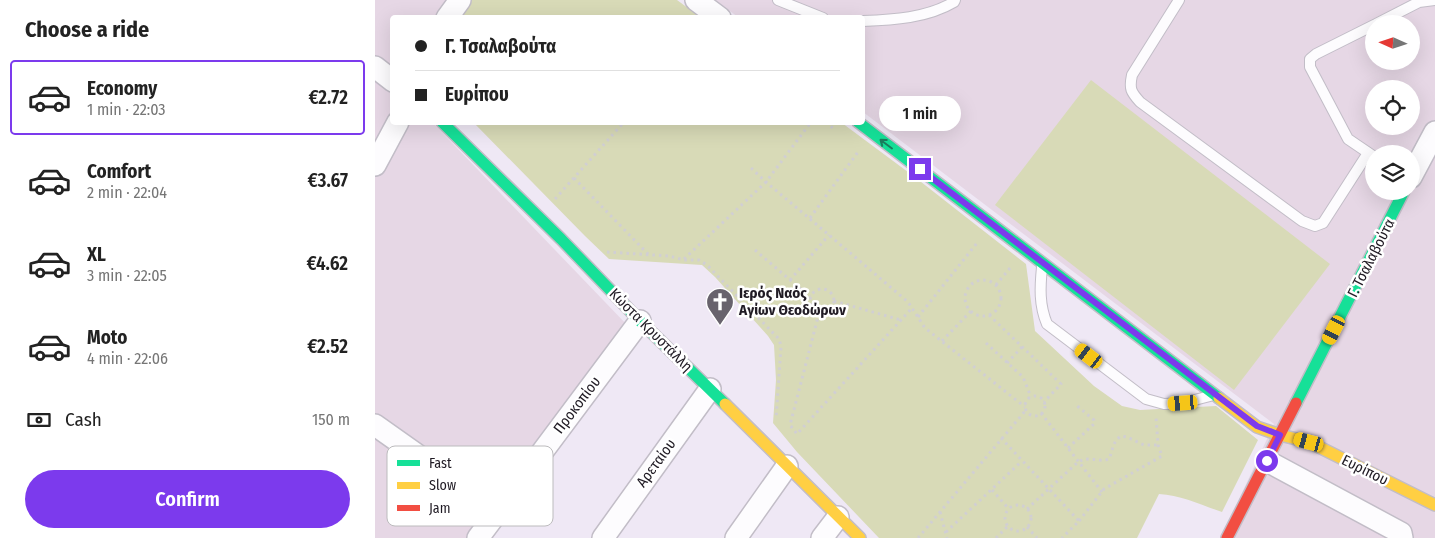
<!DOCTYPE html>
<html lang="en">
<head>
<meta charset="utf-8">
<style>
	:root { --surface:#fff; --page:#f2f2f2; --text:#222; --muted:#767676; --line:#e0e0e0; --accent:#7c3aed }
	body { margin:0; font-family:"Fira Sans Condensed",sans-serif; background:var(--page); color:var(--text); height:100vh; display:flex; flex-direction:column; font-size:19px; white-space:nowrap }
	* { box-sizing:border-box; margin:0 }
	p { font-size:16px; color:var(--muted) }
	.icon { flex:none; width:28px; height:28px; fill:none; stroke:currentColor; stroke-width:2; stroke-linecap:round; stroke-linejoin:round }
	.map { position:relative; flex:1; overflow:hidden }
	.drawer { display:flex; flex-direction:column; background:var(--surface); width:375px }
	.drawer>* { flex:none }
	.guide { position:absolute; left:15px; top:15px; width:475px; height:110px; border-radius:5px; box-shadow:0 5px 20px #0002; display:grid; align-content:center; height:110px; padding:0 25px; background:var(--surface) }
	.needle { width:32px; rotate:273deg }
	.tools { position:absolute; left:990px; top:15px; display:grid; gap:10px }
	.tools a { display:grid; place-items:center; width:55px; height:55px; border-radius:50%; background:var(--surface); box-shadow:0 5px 20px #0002; font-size:25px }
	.end { position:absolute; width:22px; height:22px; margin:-11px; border:6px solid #7c3aed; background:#fff; box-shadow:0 0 0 2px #fff }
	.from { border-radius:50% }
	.bubble { position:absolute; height:35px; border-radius:18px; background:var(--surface); box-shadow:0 5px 20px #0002; font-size:16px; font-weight:600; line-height:35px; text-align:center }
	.car { position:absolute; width:15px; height:30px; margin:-15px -8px; border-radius:6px; box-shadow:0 0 4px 1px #0007; background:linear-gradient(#f5c518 24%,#345 0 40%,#f5c518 0 76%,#345 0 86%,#f5c518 0) }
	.guide b { display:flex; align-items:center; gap:18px; height:48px; font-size:19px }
	.guide b+b { border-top:1px solid var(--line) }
	.guide i { width:12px; height:12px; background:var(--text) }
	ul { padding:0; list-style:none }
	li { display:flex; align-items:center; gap:15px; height:75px; margin:0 10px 8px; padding:0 15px; border:2px solid transparent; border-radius:5px }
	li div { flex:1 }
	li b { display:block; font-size:19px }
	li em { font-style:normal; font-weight:600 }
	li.current { border-color:var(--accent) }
	li>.icon { width:45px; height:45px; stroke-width:1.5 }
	h2 { padding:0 25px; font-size:22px; line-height:60px }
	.pay { display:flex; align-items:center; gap:12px; height:55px; padding:0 25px; font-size:19px }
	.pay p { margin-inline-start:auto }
	.button { display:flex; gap:10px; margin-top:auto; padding:10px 25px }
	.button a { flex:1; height:58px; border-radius:30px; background:var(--accent); color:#fff; font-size:20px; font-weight:600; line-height:58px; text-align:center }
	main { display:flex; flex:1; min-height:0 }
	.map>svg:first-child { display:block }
	.industrial { fill:#e6d7e5; fill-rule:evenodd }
	.green { fill:#d8dab7 }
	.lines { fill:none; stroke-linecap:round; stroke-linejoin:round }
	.lane-casing { stroke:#c2bdc7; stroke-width:12 }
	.street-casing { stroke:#c2bdc7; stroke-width:24 }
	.fast-casing { stroke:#c2bdc7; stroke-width:14 }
	.slow-casing { stroke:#c2bdc7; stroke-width:14 }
	.jam-casing { stroke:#c2bdc7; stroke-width:14 }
	.path { stroke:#d1cfd3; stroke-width:3; stroke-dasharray:2.5 4; stroke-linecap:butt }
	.lane { stroke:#fdfcfe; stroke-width:10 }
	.street { stroke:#fdfcfe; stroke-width:21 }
	.fast { stroke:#16e098; stroke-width:11 }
	.slow { stroke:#ffcf43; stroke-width:11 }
	.jam { stroke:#f24e42; stroke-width:11 }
	.oneway { stroke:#1b7e5e }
	.route { stroke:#7c3aed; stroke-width:6 }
	.labels { text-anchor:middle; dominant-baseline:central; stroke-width:5; stroke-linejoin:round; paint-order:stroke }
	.street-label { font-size:15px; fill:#201b24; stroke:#fff }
	.poi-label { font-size:15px; font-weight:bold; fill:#201b24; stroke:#fff; text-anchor:start }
	.key { fill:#fff; stroke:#bcbbbd; stroke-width:1 }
	.key-label { font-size:14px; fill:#201b24 }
</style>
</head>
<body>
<main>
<section class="drawer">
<h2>Choose a ride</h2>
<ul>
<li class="current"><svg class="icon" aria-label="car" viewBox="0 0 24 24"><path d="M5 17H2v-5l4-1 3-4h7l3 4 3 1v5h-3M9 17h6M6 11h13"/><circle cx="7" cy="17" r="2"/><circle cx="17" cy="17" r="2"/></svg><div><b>Economy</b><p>1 min · 22:03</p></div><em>€2.72</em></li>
<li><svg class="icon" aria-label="car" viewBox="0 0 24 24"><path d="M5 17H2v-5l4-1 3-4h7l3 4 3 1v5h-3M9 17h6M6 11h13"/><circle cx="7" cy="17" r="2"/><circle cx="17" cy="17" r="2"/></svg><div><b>Comfort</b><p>2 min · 22:04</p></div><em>€3.67</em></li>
<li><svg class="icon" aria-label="car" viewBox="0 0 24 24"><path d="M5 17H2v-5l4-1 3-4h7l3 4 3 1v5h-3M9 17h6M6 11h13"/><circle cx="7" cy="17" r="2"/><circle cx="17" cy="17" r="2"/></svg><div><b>XL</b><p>3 min · 22:05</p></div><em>€4.62</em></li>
<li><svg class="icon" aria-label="car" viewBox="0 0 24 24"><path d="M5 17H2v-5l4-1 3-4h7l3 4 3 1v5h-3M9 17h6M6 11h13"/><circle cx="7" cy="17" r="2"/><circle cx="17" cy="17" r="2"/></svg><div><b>Moto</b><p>4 min · 22:06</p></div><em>€2.52</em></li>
</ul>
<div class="pay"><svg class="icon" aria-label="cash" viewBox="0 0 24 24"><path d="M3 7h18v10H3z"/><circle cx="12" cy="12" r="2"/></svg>Cash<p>150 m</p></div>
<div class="button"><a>Confirm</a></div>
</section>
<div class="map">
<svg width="1060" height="538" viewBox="0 0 1060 538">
	<rect width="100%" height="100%" fill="#efe8f5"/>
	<!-- industrial -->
	<g class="industrial">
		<path d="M0,0h76l-13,17 -45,1v104l40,1 196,204 -158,211h-96z"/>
		<path d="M340,0h720v538h-214l53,-114 -411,-312v-94l-125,-1zM999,24h37v37h-37zM999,89h37v37h-37zM999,154h37v37h-37z"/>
	</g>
	<!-- green -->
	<g class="green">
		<path d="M92,0h210l23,17 -246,1z"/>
		<path d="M716,80l239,184 -96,126 -239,-185z"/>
		<path d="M99,123h368l74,55 110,86 9,67 59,55 28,20 18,4 76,-4 42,34 -36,72c-21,-7 -41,-17 -63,-18l-22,44h-258l-82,-86 -24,-29 3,-43 -2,-35 -6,-9 -53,-59 -13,-12 -93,-6 -24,-23z"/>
	</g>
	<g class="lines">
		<defs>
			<g id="lane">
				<path d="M403,0l45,18"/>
				<path d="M804,0l-47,75c-3,14 -1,17 8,27l162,119 13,5 8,-3 45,-70"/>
				<path d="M488,21c30,-1 64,-3 91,-19l1,-2"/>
				<path d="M1001,24l43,-22 16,-2"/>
				<path d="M998,156l-25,-17 -38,-72v-8l6,-5 58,-29"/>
				<path d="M667,267c-2,20 -3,38 5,57l99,75 18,5 19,-1 27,-7"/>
			</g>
			<g id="street">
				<path d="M321,0l24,18"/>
				<path d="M72,18l13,-18"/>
				<path d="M0,67l18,14"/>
				<path d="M0,165l23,-43"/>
				<path d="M1036,177l24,-45"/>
				<path d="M0,425l123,87"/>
				<path d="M892,461l134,72 1,5"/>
				<path d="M103,538l162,-217"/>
				<path d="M228,538l107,-149"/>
				<path d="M361,538l51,-72"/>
				<path d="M447,538l16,-21"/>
			</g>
			<g id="fast">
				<path d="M67,122l119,117 79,82 85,83"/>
				<path d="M483,122l361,276"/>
				<path d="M921,403l108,-212"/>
			</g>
			<g id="slow">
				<path d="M844,398l38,29 23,8 29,7 126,63"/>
				<path d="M350,404l135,134"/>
			</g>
			<path id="jam" d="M852,538l69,-135"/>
		</defs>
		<!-- lane casing -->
		<use href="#lane" class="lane-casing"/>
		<!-- street casing -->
		<use href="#street" class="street-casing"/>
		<!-- fast casing -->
		<use href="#fast" class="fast-casing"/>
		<!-- slow casing -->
		<use href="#slow" class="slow-casing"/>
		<!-- jam casing -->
		<use href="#jam" class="jam-casing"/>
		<!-- path -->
		<g class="path">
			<path d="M451,122l9,8"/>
			<path d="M376,168l15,14 63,53 79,67 17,26 100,79"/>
			<path d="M199,178l74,76"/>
			<path d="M180,199l69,-77"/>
			<path d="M435,218l48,-66"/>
			<path d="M380,250l55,47"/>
			<path d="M232,252l62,4 15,4h15l8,5 72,74 2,7 -5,73"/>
			<path d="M309,259l82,-77 45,-60"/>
			<circle cx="608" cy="298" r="18"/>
			<path d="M415,280l39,-45"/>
			<path d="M621,285l14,-17"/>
			<circle cx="447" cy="301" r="12"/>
			<path d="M459,301l67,19"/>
			<path d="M444,313l-29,112 7,9 115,-126"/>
			<path d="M614,315l72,69 -17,18"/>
			<path d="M543,317l59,-74"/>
			<path d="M567,341l29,-30"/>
			<path d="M611,343l37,34 8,20"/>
			<path d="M632,363l15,-16"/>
			<circle cx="660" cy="406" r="10"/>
			<path d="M666,413l61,79"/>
			<path d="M626,438l78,83 -17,17"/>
			<path d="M693,448l26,-24v-4l-18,-15"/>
			<path d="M617,490l16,18"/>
			<circle cx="643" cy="518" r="13"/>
			<path d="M652,509l51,-47c12,-7 20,1 31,-3 4,-9 3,-17 12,-23l6,1 17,8h14"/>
			<path d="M565,512l7,26"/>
			<path d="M704,521l25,-32 58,-33 -4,-11 -2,-28"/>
			<path d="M652,527l10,11"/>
			<path d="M571,532l76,-71"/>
			<path d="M543,538l108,-128"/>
			<path d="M621,538l12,-12"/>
		</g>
		<!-- lane -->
		<use href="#lane" class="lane"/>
		<!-- street -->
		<use href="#street" class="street"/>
		<!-- fast -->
		<use href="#fast" class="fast"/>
		<!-- slow -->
		<use href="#slow" class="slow"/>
		<!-- jam -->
		<use href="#jam" class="jam"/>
	</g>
	<!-- one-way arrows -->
	<defs><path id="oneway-shaft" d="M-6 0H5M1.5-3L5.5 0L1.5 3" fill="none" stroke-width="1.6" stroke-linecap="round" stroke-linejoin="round" transform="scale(1.25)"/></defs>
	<use class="oneway" href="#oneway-shaft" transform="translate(511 144) rotate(-143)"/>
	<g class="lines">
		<!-- route -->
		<path class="route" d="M545,169l337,257 23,9 -13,26"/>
	</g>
	<!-- icons -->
	<defs>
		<symbol id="church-pin" viewBox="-11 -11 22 30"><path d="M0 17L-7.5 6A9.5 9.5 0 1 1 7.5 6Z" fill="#68636d" stroke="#fff"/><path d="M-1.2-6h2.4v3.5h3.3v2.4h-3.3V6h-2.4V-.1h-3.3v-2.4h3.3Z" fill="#fff"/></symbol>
	</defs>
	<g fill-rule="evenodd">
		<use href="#church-pin" x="329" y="286" width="32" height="43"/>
	</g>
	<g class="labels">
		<!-- street labels -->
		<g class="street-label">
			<text transform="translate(996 258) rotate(-63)">Γ. Τσαλαβούτα</text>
			<text transform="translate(276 330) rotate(45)">Κώστα Κρυστάλλη</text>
			<text transform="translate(202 405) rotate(-53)">Προκοπίου</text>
			<text transform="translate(281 463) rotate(-54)">Αρεταίου</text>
			<text transform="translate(990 470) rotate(26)">Ευρίπου</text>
		</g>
		<!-- poi labels -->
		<g class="poi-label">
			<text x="364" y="293">Ιερός Ναός<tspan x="364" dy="17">Αγίων Θεοδώρων</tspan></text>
		</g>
	</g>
	<!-- legend -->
	<rect x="12" y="446" width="166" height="80" rx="8" class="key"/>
	<rect x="22" y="460" width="23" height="6" fill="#16e098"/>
	<rect x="22" y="482" width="23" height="7" fill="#ffcf43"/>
	<rect x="22" y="505" width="23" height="6" fill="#f24e42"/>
	<g class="key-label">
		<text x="54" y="468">Fast</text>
		<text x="54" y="490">Slow</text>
		<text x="54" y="513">Jam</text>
	</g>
</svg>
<div class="tools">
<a><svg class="needle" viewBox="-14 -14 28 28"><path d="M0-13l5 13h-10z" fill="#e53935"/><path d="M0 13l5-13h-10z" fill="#767676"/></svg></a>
<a><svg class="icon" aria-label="locate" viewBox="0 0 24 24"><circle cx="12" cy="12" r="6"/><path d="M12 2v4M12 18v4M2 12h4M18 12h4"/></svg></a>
<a><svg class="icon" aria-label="layers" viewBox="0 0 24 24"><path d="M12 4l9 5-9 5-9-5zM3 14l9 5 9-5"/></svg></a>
</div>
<i class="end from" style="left:892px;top:461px"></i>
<i class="end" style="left:545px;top:169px"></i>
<div class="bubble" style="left:504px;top:96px;width:82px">1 min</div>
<i class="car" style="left:959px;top:330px;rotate:207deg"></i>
<i class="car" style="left:714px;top:356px;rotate:307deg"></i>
<i class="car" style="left:808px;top:403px;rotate:266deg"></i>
<i class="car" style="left:934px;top:442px;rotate:285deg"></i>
<div class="guide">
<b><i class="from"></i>Γ. Τσαλαβούτα</b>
<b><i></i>Ευρίπου</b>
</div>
</div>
</main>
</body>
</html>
